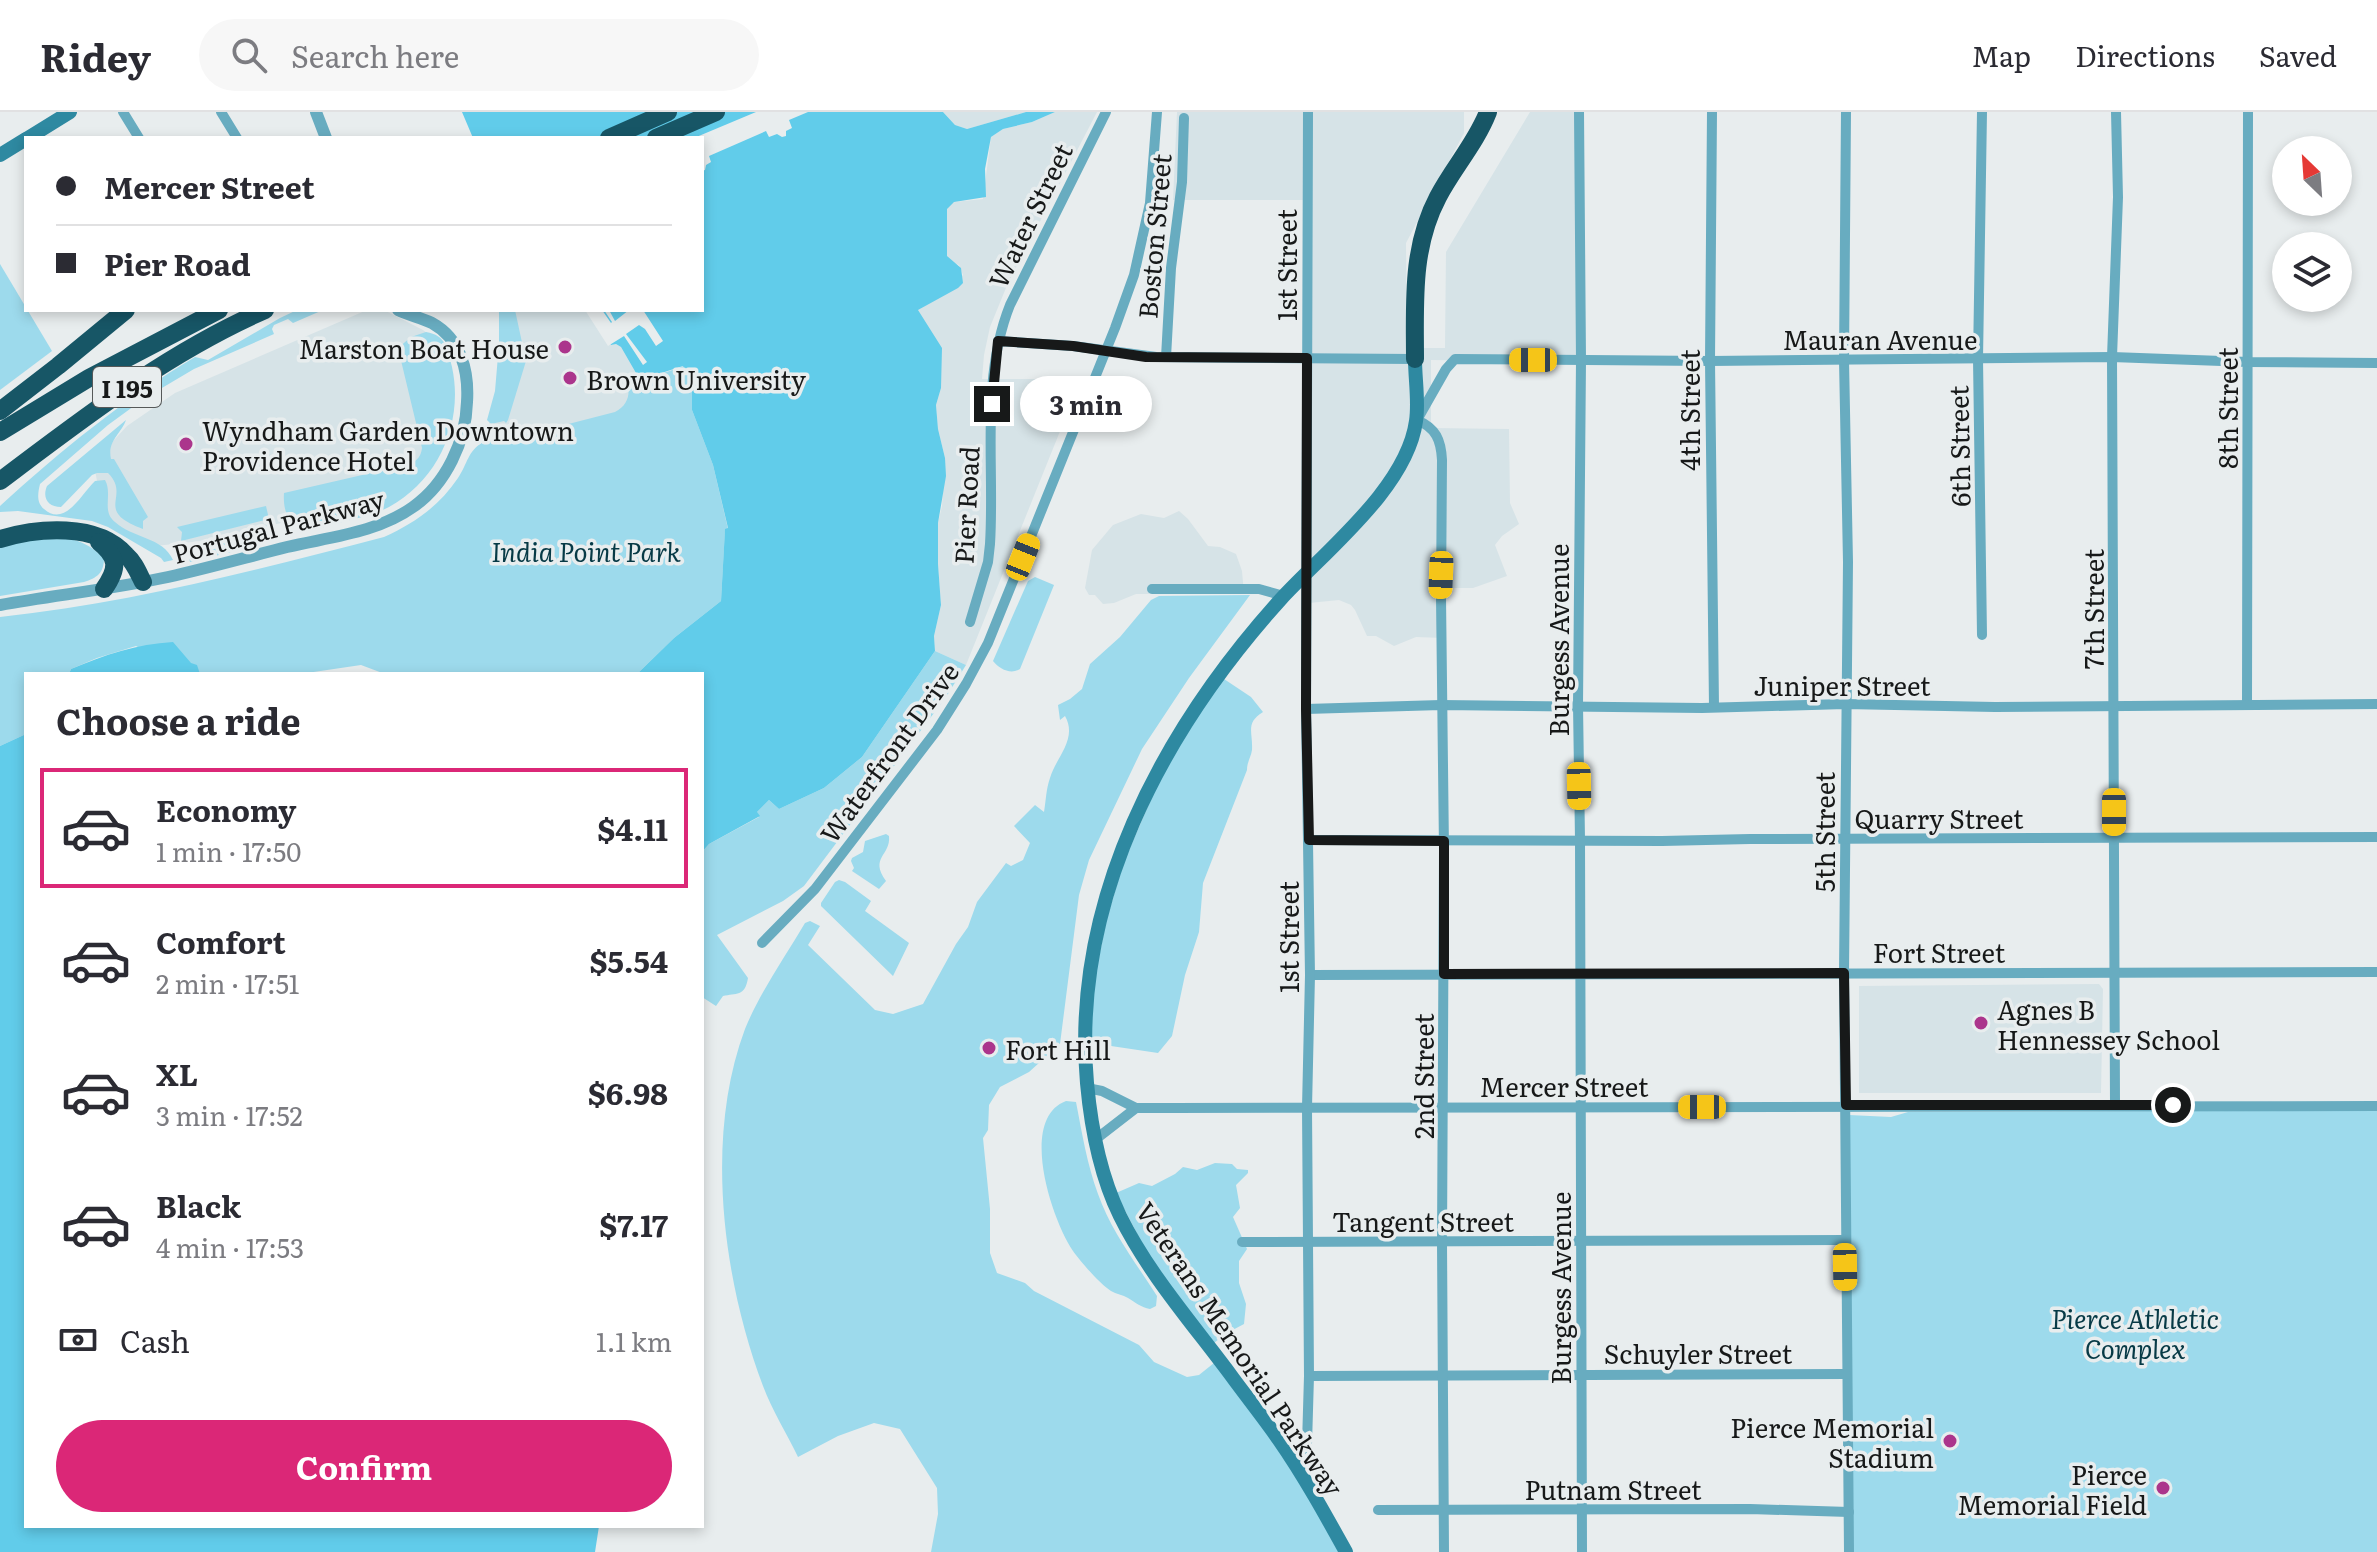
<!DOCTYPE html>
<html lang="en">
<head>
<meta charset="utf-8">
<style>
	:root { --surface:#fff; --page:#f7f7f7; --text:#2b2b33; --muted:#7c7c81; --line:#e1e1e2; --accent:#db2777 }
	body { margin:0; font-family:Literata,serif; background:var(--page); color:var(--text); height:100vh; display:flex; flex-direction:column; font-size:30px; white-space:nowrap }
	* { box-sizing:border-box; margin:0 }
	p { font-size:26px; color:var(--muted) }
	.icon { flex:none; width:44px; height:44px; fill:none; stroke:currentColor; stroke-width:2; stroke-linecap:round; stroke-linejoin:round }
	.map { position:relative; flex:1; overflow:hidden }
	.sheet { position:absolute; left:24px; top:560px; width:680px; height:856px; display:flex; flex-direction:column; background:var(--surface); border-radius:0px; box-shadow:0 4px 12px #0003 }
	.sheet>* { flex:none }
	.banner { position:absolute; left:24px; top:24px; width:680px; height:176px; border-radius:0px; box-shadow:0 4px 12px #0003; display:grid; align-content:center; height:176px; padding:0 32px; background:var(--surface) }
	.needle { width:52px; rotate:335deg }
	.controls { position:absolute; left:2272px; top:24px; display:grid; gap:16px }
	.controls a { display:grid; place-items:center; width:80px; height:80px; border-radius:50%; background:var(--surface); box-shadow:0 4px 12px #0003; font-size:40px }
	.end { position:absolute; width:36px; height:36px; margin:-18px; border:10px solid #171919; background:#fff; box-shadow:0 0 0 4px #fff }
	.from { border-radius:50% }
	.bubble { position:absolute; height:56px; border-radius:28px; background:var(--surface); box-shadow:0 4px 12px #0003; font-size:26px; font-weight:700; line-height:56px; text-align:center }
	.car { position:absolute; width:24px; height:48px; margin:-24px -12px; border-radius:10px; box-shadow:0 0 6px 2px #0007; background:linear-gradient(#f5c518 24%,#345 0 40%,#f5c518 0 76%,#345 0 86%,#f5c518 0) }
	.banner b { display:flex; align-items:center; gap:28px; height:76px; font-size:30px }
	.banner b+b { border-top:2px solid var(--line) }
	.banner i { width:20px; height:20px; background:var(--text) }
	ul { padding:0; list-style:none }
	li { display:flex; align-items:center; gap:24px; height:120px; margin:0 16px 12px; padding:0 16px; border:4px solid transparent; border-radius:0px }
	li div { flex:1 }
	li b { display:block; font-size:30px }
	li em { font-style:normal; font-weight:700 }
	li.current { border-color:var(--accent) }
	li>.icon { width:72px; height:72px; stroke-width:1.5 }
	h2 { padding:0 32px; font-size:36px; line-height:96px }
	.pay { display:flex; align-items:center; gap:20px; height:88px; padding:0 32px; font-size:30px }
	.pay p { margin-inline-start:auto }
	.action { display:flex; gap:16px; margin-top:auto; padding:16px 32px }
	.action a { flex:1; height:92px; border-radius:48px; background:var(--accent); color:#fff; font-size:32px; font-weight:700; line-height:92px; text-align:center }
	header { display:flex; align-items:center; gap:48px; box-sizing:border-box; height:112px; padding:0 40px; background:var(--surface); border-bottom:2px solid var(--line) }
	header strong { font-size:38px }
	nav { display:flex; gap:44px; margin-inline-start:auto; font-size:28px }
	.search { width:560px; height:72px; background:var(--page); display:flex; align-items:center; gap:20px; box-sizing:border-box; padding:0 28px; border-radius:44px; color:var(--muted); font-size:30px }
	.map>svg:first-child { display:block }
	.built { fill:#d6e3e7 }
	.green { fill:#9ddaec }
	.water { fill:#61ccea }
	.pier { fill:#e8edee }
	.lines { fill:none; stroke-linecap:round; stroke-linejoin:round }
	.minor { stroke:#68acc0; stroke-width:10 }
	.tertiary { stroke:#68acc0; stroke-width:12 }
	.secondary { stroke:#2e89a1; stroke-width:14 }
	.motorway { stroke:#175666; stroke-width:18 }
	.route { stroke:#171919; stroke-width:10 }
	.poi-dot { fill:#ab358c; stroke:#e8edee; stroke-width:3 }
	.labels { text-anchor:middle; dominant-baseline:central; stroke-width:7; stroke-linejoin:round; paint-order:stroke }
	.shield { fill:#e8edee; stroke:#565959; stroke-width:2 }
	.shield-label { font-size:24px; font-weight:bold; fill:#171919 }
	.street-label { font-size:26px; fill:#171919; stroke:#e8edee }
	.poi-label { font-size:26px; fill:#171919; stroke:#e8edee; text-anchor:start }
	.park-label { font-size:26px; font-style:italic; fill:#073a46; stroke:#e8edee }
</style>
</head>
<body>
<header>
<strong>Ridey</strong>
<div class="search"><svg class="icon" aria-label="search" viewBox="0 0 24 24"><circle cx="10" cy="10" r="6"/><path d="M15 15l6 6"/></svg>Search here</div>
<nav><a>Map</a><a>Directions</a><a>Saved</a></nav>
</header>
<div class="map">
<svg width="2377" height="1440" viewBox="0 0 2377 1440">
	<rect width="100%" height="100%" fill="#e8edee"/>
	<!-- built -->
	<g class="built">
		<path d="M943,0h83l-59,17 -12,-4z"/>
		<path d="M1055,0h42l-89,171 -18,44 -6,28 -2,24h99l-115,286 -31,-14 -1,-15 7,-31 -3,-41v-41l4,-17 3,-48 -7,-29 -2,-24 5,-17 -23,-78 15,-9 30,-26 -4,-10 -9,-4 -3,-5v-47l2,-5 5,-2 29,-3 8,-62 12,-8 29,-7z"/>
		<path d="M1177,0h287v21l-58,110 1,105h38l1,-96 84,-140h50l2,250 -151,-2v68l78,1 1,74 9,21 -17,12 -7,9 12,31 -34,12h-27l-3,50 -27,-1 -22,9 -18,-10h-9l-12,-26 -4,-5 -12,-5 -30,3 1,-403h-137z"/>
		<path d="M367,198h17l39,20 12,9 12,80 -54,77 -182,44 -56,6 -47,-25 -8,-23 -5,-28 19,-30 13,-14 48,-33z"/>
		<path d="M511,198h78l22,35 5,-1 5,3 19,33 -12,5 3,17 -7,10 -114,30h-26l18,-67z"/>
		<path d="M1179,399l9,8 20,27 12,1 16,7 6,17 2,23h-108l-22,9 -11,1 -8,-9h-6l-4,-7 7,-38 21,-25 28,-11 23,4z"/>
		<path d="M2099,872l4,5 -2,104h-242v-107z"/>
	</g>
	<!-- green -->
	<g class="green">
		<path d="M0,152l52,87 -52,39z"/>
		<path d="M297,198h26l-30,13 -5,-4 -14,6 -2,4 2,5 -80,35 -49,29 -37,27 -68,59c-2,9 -4,18 4,25 21,19 38,-16 51,-28l10,-1c8,14 -4,31 10,42 17,16 48,15 58,38l-9,2 -3,-4 -53,-31 -16,-6 -74,-10 -18,1v-6c60,-55 124,-107 195,-149l13,3 72,-42z"/>
		<path d="M499,198h16l11,51 -18,59 -2,3 -2,-2 -13,3 -4,-4 8,-29 4,-47z"/>
		<path d="M426,220c20,3 22,17 26,35 12,55 -13,113 -63,140 -15,8 -31,11 -47,15 -12,3 -29,11 -41,7 -15,-6 -18,-23 -17,-36l126,-29c8,-4 11,-8 12,-16l-24,-100 13,-11z"/>
		<path d="M684,254l8,15v29l21,55 15,64 -3,1 -4,71 -47,37 -37,36h-252l-24,-9 -61,9h-114l-50,-28 -39,12 -26,11 -2,5h-43v60l-26,12v-129c131,-14 257,-47 384,-80 31,-14 55,-31 74,-59 10,-15 9,-26 25,-36v-3l31,-1 101,-26c12,-6 15,-16 13,-27z"/>
		<path d="M126,308c-5,14 -19,21 -15,39h3l34,58 -5,4v8c-51,-19 -11,-32 -35,-56h-11l-5,2 -31,32c-13,0 -19,-9 -14,-21z"/>
		<path d="M266,394l3,13 -88,22 1,-9 -5,-5z"/>
		<path d="M271,412v12l-7,8 -74,18 -1,-4 14,-7 16,-3 2,-3 -3,-6z"/>
		<path d="M25,427c35,0 52,-7 79,19 0,15 -7,20 -20,24l-84,14v-49z"/>
		<path d="M1035,465l19,8 -34,84c-9,6 -21,0 -27,-8l35,-80z"/>
		<path d="M1250,483l-61,83 -47,71 -53,111 -10,35 -19,149 -31,28 -29,15 -11,18 -1,25 -5,8 7,71v44l7,20 28,10 9,8 105,54 15,17 33,15 12,-2 20,-16 128,193h-416l7,-38 -1,-26 -37,-59 -26,-6 -36,13 -40,21c-11,-23 -26,-47 -35,-71 -40,-106 -59,-248 -18,-357 15,-37 40,-72 60,-106l5,-2 10,5 -12,19 67,65 18,4 30,-10 33,-60 12,-17 9,-25 29,-39 5,3 12,-6 7,-17 -16,-17 21,-21 9,7c2,-11 2,-23 6,-34 6,-21 28,-39 15,-62l-5,4 -2,-15 12,-6 12,-10 8,-25 30,-27 31,-37 8,-4z"/>
		<path d="M935,539l31,14 -20,32 -142,189 -21,15 -66,34 31,43c-3,19 -12,15 -25,18l-7,10 -14,-9v-145l7,-8 50,-27 -3,-4 13,-13 10,9 45,-21 38,-31z"/>
		<path d="M1224,567l27,18 12,15c-18,11 -10,20 -11,38 -1,7 -5,12 -5,20l-44,113 -4,49 -14,43 -13,61 -14,17 -67,-10 -4,-26 19,-95 17,-58 52,-120z"/>
		<path d="M886,722l3,2c2,20 -20,21 -3,45l-7,8 -27,-18 2,-3 -3,-7 1,-3 11,-6 2,-11z"/>
		<path d="M839,768l6,2 26,19 -6,10 44,32 -16,33 -72,-70v-3l14,-21z"/>
		<path d="M1066,989l10,1c6,31 11,62 22,92 13,37 38,69 59,102l-1,10 -6,3c-9,-2 -14,-6 -22,-11 -5,-3 -12,-4 -17,-7 -11,-7 -30,-29 -38,-40 -21,-31 -55,-132 -7,-150z"/>
		<path d="M2377,998v442h-526l-2,-437 42,2 17,-5z"/>
		<path d="M1215,1051l17,1 5,5 11,1v3l-12,12 4,23 -7,9 14,32 -8,12v22l7,21 -2,20 -17,9 -17,13 -54,-76 -40,-77 23,-10 13,3 23,-12 8,-7 14,3z"/>
	</g>
	<!-- water -->
	<g class="water">
		<path d="M462,0h481l12,13 12,4 59,-17h29l-23,10 -29,7 -12,8 -6,32 1,28 -32,5 -7,7v47l14,12 2,15 -5,5 -40,22 24,38 -1,40 -5,17 2,24 7,29 1,18 -8,47v41l3,41 -7,31 1,15 -73,106 -38,31 -45,21 -10,-9 -12,12 3,4 -51,28 -7,8v-178h-65l37,-36 47,-37 4,-72 3,-1 -15,-63 -21,-55v-29l-9,-15 -43,14 -19,-33 -5,-3 -5,1 -22,-35h113v-172h-229z"/>
		<path d="M173,530l18,21 6,2 3,9h-131l2,-5c33,-14 66,-25 102,-27z"/>
		<path d="M26,622v792h573l-4,26h-595v-806z"/>
	</g>
	<!-- pier -->
	<g class="pier">
		<path d="M756,0h52l-19,8 3,8 -6,3v5l-4,1 -5,-3 -8,3 -3,-6 -57,25 2,6 -5,3 -1,5 -3,1v-33h-8z"/>
		<path d="M585,198h17l9,13 1,-1 -8,-12h5l6,11 14,-11h14l20,31 -7,5 -11,-17 -6,-4 -13,9 21,28 -4,3 -19,-29 -16,10z"/>
	</g>
	<g class="lines">
		<!-- minor -->
		<g class="minor">
			<path d="M123,0l16,26"/>
			<path d="M221,0l16,26"/>
			<path d="M1579,0l2,248 -3,345 2,134 2,713"/>
			<path d="M1712,0l-2,249 4,346"/>
			<path d="M1846,0l-2,248 4,202 -4,411 5,579"/>
			<path d="M1982,0l-4,247 4,276"/>
			<path d="M998,229l75,5 83,11 259,2"/>
			<path d="M1166,245l5,-89 11,-86 2,-64"/>
			<path d="M1152,477h107l25,7"/>
			<path d="M970,510l18,-60 2,-18c5,-79 -10,-164 20,-239l96,-193"/>
			<path d="M2247,592l1,-592"/>
			<path d="M1306,597l135,-4 261,3 143,-4 150,3 382,-3"/>
			<path d="M1309,728l353,1 88,-2 627,-2"/>
			<path d="M762,831l53,-54 122,-159 29,-46 22,-41 127,-315 19,-53 16,-72 7,-91"/>
			<path d="M1310,863l1067,-3"/>
			<path d="M1087,976l15,3 34,17h38l1203,-2"/>
			<path d="M2115,993l-3,-748 6,-160 -2,-85"/>
			<path d="M1096,1027l40,-31"/>
			<path d="M1242,1130l603,-2"/>
			<path d="M1309,1264l537,-2"/>
			<path d="M1299,1360l8,-28 2,-68 -2,-268 3,-133 -4,-266 2,-597"/>
			<path d="M1378,1398l372,-1 99,3"/>
			<path d="M1444,1440l-2,-310 2,-392 -3,-253 1,-137c-1,-20 -6,-32 -25,-40l29,-51 9,-10 255,2 402,-4 137,5 128,1"/>
		</g>
		<!-- tertiary -->
		<g class="tertiary">
			<path d="M316,0l10,26"/>
			<path d="M0,493c56,-10 113,-16 168,-28 40,-9 79,-20 119,-30 42,-10 90,-14 126,-40 33,-23 53,-66 54,-105 2,-31 -6,-63 -35,-79 -11,-5 -23,-8 -34,-13"/>
		</g>
		<!-- secondary -->
		<g class="secondary">
			<path d="M28,26l42,-26"/>
			<path d="M0,43l26,-16"/>
			<path d="M1346,1440c-21,-38 -42,-76 -67,-112 -16,-23 -33,-44 -49,-66 -38,-51 -82,-101 -110,-158 -20,-41 -29,-89 -33,-133 -16,-182 75,-352 194,-484 43,-47 126,-111 135,-178 3,-19 -1,-42 -1,-62"/>
		</g>
		<!-- motorway -->
		<g class="motorway">
			<path d="M609,26l59,-26"/>
			<path d="M656,26l60,-26"/>
			<path d="M1415,247c0,-56 -4,-111 23,-162 15,-29 38,-54 50,-85"/>
			<path d="M0,299l58,-45 68,-56"/>
			<path d="M0,320l89,-54 130,-68"/>
			<path d="M0,369c85,-64 167,-128 265,-171"/>
			<path d="M0,427c37,-11 97,-17 126,16 8,7 12,17 17,27"/>
			<path d="M99,430c20,16 19,27 5,47"/>
		</g>
	</g>
	<g class="lines">
		<!-- route -->
		<path class="route" d="M992,292l6,-63 75,5 73,11 161,1 -1,351 3,131 135,1v133l400,-1 2,132h327"/>
	</g>
	<!-- markers -->
	<g class="poi-dot">
		<circle cx="565" cy="235" r="8"/>
		<circle cx="570" cy="266" r="8"/>
		<circle cx="186" cy="332" r="8"/>
		<circle cx="1981" cy="911" r="8"/>
		<circle cx="989" cy="936" r="8"/>
		<circle cx="1950" cy="1329" r="8"/>
		<circle cx="2163" cy="1376" r="8"/>
	</g>
	<g class="labels">
		<!-- shield labels -->
		<rect class="shield" x="93" y="255" width="68" height="40" rx="6"/>
		<g class="shield-label">
			<text x="127" y="275">I 195</text>
		</g>
		<!-- street labels -->
		<g class="street-label">
			<text transform="translate(1029 103) rotate(-64)">Water Street</text>
			<text transform="translate(1153 124) rotate(-85)">Boston Street</text>
			<text transform="translate(1285 153) rotate(-90)">1st Street</text>
			<text x="1880" y="226">Mauran Avenue</text>
			<text transform="translate(2226 296) rotate(-90)">8th Street</text>
			<text transform="translate(1688 298) rotate(-90)">4th Street</text>
			<text transform="translate(1958 334) rotate(-91)">6th Street</text>
			<text transform="translate(965 393) rotate(-87)">Pier Road</text>
			<text transform="translate(278 413) rotate(-15)">Portugal Parkway</text>
			<text transform="translate(2092 497) rotate(-90)">7th Street</text>
			<text transform="translate(1557 528) rotate(-90)">Burgess Avenue</text>
			<text x="1842" y="572">Juniper Street</text>
			<text transform="translate(888 640) rotate(-54)">Waterfront Drive</text>
			<text x="1939" y="705">Quarry Street</text>
			<text transform="translate(1823 720) rotate(-90)">5th Street</text>
			<text transform="translate(1287 825) rotate(-90)">1st Street</text>
			<text x="1939" y="839">Fort Street</text>
			<text transform="translate(1422 964) rotate(-90)">2nd Street</text>
			<text x="1564" y="973">Mercer Street</text>
			<text x="1423" y="1108">Tangent Street</text>
			<text transform="translate(1559 1176) rotate(-90)">Burgess Avenue</text>
			<text transform="translate(1241 1236) rotate(56)">Veterans Memorial Parkway</text>
			<text x="1698" y="1240">Schuyler Street</text>
			<text x="1613" y="1376">Putnam Street</text>
		</g>
		<!-- poi labels -->
		<g class="poi-label">
			<text x="549" y="235" text-anchor="end">Marston Boat House</text>
			<text x="586" y="266">Brown University</text>
			<text x="202" y="317">Wyndham Garden Downtown<tspan x="202" dy="30">Providence Hotel</tspan></text>
			<text x="1997" y="896">Agnes B<tspan x="1997" dy="30">Hennessey School</tspan></text>
			<text x="1005" y="936">Fort Hill</text>
			<text x="1934" y="1314" text-anchor="end">Pierce Memorial<tspan x="1934" dy="30">Stadium</tspan></text>
			<text x="2147" y="1361" text-anchor="end">Pierce<tspan x="2147" dy="30">Memorial Field</tspan></text>
		</g>
		<!-- park labels -->
		<g class="park-label">
			<text x="586" y="438">India Point Park</text>
			<text x="2135" y="1205">Pierce Athletic<tspan x="2135" dy="30">Complex</tspan></text>
		</g>
	</g>
</svg>
<div class="controls">
<a><svg class="needle" viewBox="-14 -14 28 28"><path d="M0-13l5 13h-10z" fill="#e53935"/><path d="M0 13l5-13h-10z" fill="#7c7c81"/></svg></a>
<a><svg class="icon" aria-label="layers" viewBox="0 0 24 24"><path d="M12 4l9 5-9 5-9-5zM3 14l9 5 9-5"/></svg></a>
</div>
<i class="end from" style="left:2173px;top:993px"></i>
<i class="end" style="left:992px;top:292px"></i>
<div class="bubble" style="left:1020px;top:264px;width:132px">3 min</div>
<i class="car" style="left:1533px;top:248px;rotate:270deg"></i>
<i class="car" style="left:1023px;top:445px;rotate:22deg"></i>
<i class="car" style="left:1441px;top:463px;rotate:182deg"></i>
<i class="car" style="left:1579px;top:674px;rotate:179deg"></i>
<i class="car" style="left:2114px;top:700px;rotate:180deg"></i>
<i class="car" style="left:1702px;top:995px;rotate:270deg"></i>
<i class="car" style="left:1845px;top:1155px;rotate:179deg"></i>
<div class="banner">
<b><i class="from"></i>Mercer Street</b>
<b><i></i>Pier Road</b>
</div>
<section class="sheet">
<h2>Choose a ride</h2>
<ul>
<li class="current"><svg class="icon" aria-label="car" viewBox="0 0 24 24"><path d="M5 17H2v-5l4-1 3-4h7l3 4 3 1v5h-3M9 17h6M6 11h13"/><circle cx="7" cy="17" r="2"/><circle cx="17" cy="17" r="2"/></svg><div><b>Economy</b><p>1 min · 17:50</p></div><em>$4.11</em></li>
<li><svg class="icon" aria-label="car" viewBox="0 0 24 24"><path d="M5 17H2v-5l4-1 3-4h7l3 4 3 1v5h-3M9 17h6M6 11h13"/><circle cx="7" cy="17" r="2"/><circle cx="17" cy="17" r="2"/></svg><div><b>Comfort</b><p>2 min · 17:51</p></div><em>$5.54</em></li>
<li><svg class="icon" aria-label="car" viewBox="0 0 24 24"><path d="M5 17H2v-5l4-1 3-4h7l3 4 3 1v5h-3M9 17h6M6 11h13"/><circle cx="7" cy="17" r="2"/><circle cx="17" cy="17" r="2"/></svg><div><b>XL</b><p>3 min · 17:52</p></div><em>$6.98</em></li>
<li><svg class="icon" aria-label="car" viewBox="0 0 24 24"><path d="M5 17H2v-5l4-1 3-4h7l3 4 3 1v5h-3M9 17h6M6 11h13"/><circle cx="7" cy="17" r="2"/><circle cx="17" cy="17" r="2"/></svg><div><b>Black</b><p>4 min · 17:53</p></div><em>$7.17</em></li>
</ul>
<div class="pay"><svg class="icon" aria-label="cash" viewBox="0 0 24 24"><path d="M3 7h18v10H3z"/><circle cx="12" cy="12" r="2"/></svg>Cash<p>1.1 km</p></div>
<div class="action"><a>Confirm</a></div>
</section>
</div>
</body>
</html>
